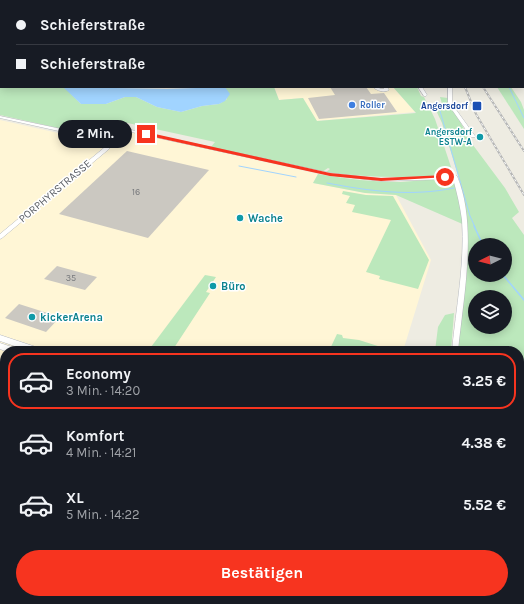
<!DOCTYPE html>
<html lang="de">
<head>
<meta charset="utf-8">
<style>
	:root { --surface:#171b24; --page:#242831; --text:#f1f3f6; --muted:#9ea1a6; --line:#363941; --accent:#f7341f }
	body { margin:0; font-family:Karla,sans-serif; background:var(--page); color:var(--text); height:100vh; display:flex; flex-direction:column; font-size:15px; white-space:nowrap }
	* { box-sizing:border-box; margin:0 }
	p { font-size:13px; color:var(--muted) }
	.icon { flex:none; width:22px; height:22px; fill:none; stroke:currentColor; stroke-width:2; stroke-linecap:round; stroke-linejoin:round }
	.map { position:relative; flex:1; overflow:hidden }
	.details { position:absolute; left:0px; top:346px; width:524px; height:258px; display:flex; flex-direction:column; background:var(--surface); border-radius:16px 16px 0 0; box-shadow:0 2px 10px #0003 }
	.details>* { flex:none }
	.top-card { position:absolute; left:0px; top:0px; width:524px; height:88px; box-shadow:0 2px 10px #0003; display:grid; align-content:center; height:88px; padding:0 16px; background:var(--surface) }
	.needle { width:26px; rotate:264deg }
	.fabs { position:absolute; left:468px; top:238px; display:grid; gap:8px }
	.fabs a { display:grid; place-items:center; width:44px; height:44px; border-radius:50%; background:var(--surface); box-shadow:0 2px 10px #0003; font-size:20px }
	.end { position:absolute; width:18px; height:18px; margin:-9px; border:5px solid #f7341f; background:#fff; box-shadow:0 0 0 2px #fff }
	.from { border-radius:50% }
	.bubble { position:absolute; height:28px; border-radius:14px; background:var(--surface); box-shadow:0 2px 10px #0003; font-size:13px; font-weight:700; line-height:28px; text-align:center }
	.top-card b { display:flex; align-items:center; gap:14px; height:38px; font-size:15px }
	.top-card b+b { border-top:1px solid var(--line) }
	.top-card i { width:10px; height:10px; background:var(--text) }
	ul { padding:7px 0 0; list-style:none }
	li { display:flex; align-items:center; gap:12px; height:56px; margin:0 8px 6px; padding:0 8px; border:2px solid transparent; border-radius:16px }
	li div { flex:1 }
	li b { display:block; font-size:15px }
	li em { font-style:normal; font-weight:700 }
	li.selected { border-color:var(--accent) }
	li>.icon { width:36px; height:36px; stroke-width:1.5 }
	.action { display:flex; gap:8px; margin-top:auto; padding:8px 16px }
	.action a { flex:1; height:46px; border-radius:24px; background:var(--accent); color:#fff; font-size:16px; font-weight:700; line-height:46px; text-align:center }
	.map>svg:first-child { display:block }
	.commercial { fill:#fff6d6 }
	.industrial { fill:#dfddd6 }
	.green { fill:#bce8bc; fill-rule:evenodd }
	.water { fill:#a1d4ff }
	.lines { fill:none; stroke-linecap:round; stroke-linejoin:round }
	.stream-far2 { stroke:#a1d4ff; stroke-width:1 }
	.stream-far1 { stroke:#a1d4ff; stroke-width:1.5 }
	.stream { stroke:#a1d4ff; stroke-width:2 }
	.building { fill:#cbc8c1 }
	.minor-casing { stroke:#b7babf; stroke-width:1 }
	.secondary-casing { stroke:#b7bbc2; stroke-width:1 }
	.trunk-casing { stroke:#f0aa00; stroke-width:1 }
	.minor { fill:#fff; fill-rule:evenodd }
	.secondary { fill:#fff; fill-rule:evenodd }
	.trunk { fill:#ffea97; fill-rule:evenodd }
	.rail-casing { stroke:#b4b5b5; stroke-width:2 }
	.rail { stroke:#fff; stroke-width:1; stroke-dasharray:2.5; stroke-linecap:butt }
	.route { fill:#f7341f }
	.shop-dot { fill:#3f7fe0; stroke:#fff; stroke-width:1.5 }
	.transit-dot { fill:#1a4fb4; stroke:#fff; stroke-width:1.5 }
	.culture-dot { fill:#0f9aa8; stroke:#fff; stroke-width:1.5 }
	.labels { text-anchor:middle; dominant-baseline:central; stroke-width:3; stroke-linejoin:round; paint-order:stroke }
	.far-shop-label { font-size:9px; font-weight:bold; fill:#366cbe; stroke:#fff; text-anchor:start }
	.far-transit-label { font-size:9px; font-weight:bold; fill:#164399; stroke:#fff; text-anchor:end }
	.far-culture-label { font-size:9px; font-weight:bold; fill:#0d838f; stroke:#fff; text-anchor:end }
	.number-label { font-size:9px; fill:#76787b }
	.street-label { font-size:11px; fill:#5a5e64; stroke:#fff }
	.culture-label { font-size:11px; font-weight:bold; fill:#0d838f; stroke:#fff; text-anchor:start }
</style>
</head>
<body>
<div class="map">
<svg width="524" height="604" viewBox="0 0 524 604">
	<rect width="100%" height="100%" fill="#eeece2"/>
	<!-- commercial -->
	<g class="commercial">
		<path d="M274,87h119l22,25 -99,9 -13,-23 -24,2z"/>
		<path d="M0,120l116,26 16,-14 186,42 -5,9 52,10 31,2 35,65 -28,91h-398v248h52l-7,5h-50z"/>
	</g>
	<!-- industrial -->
	<path class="industrial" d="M57,599h174l12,5h-193z"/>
	<!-- green -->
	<g class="green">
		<path d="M0,81l1,6 64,1 16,16h25l19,-7h11l21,10 24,5 21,-6 17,-2 8,-5 -2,-12h49l5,13 24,-2 14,23 99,-8 -23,-26h24l4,9 3,1 11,22 17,51 -3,5c-42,3 -81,3 -123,-3l4,-3 -2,-1 -6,4 -111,-25 4,-5 -92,-20 -5,4 -18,-1 -15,7 -5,1 -80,-18z"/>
		<path d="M497,87h14l10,15 3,8v19z"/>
		<path d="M440,97l8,1 -1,5 9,10 14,28 35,47 14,24 -7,6 12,17v282l-5,-13v-153h-61l9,-125 -71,-31 -31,-2 -52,-10 5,-9c28,5 56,8 83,8 20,-1 39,-5 59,0l-18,-59 -9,-19h7l3,3zM475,245h30v30h-30zM475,297h30v30h-30z"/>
		<path d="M343,191l23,4 27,1 36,64 -11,29 -39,-10 1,-3 -14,-4 25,-52 -39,-8 3,-7 -9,-2 4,-7 -8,-2z"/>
		<path d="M205,275l11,2 -10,15 4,1 -38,58h-24z"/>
		<path d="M454,313l-3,38h-16l3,-24 7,-12z"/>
		<path d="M337,334l5,1 1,3 16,2 25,8 2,3h-57z"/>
		<path d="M519,513l5,11v54l-5,2z"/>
		<path d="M457,599h29l4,5h-50z"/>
	</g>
	<!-- water -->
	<path class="water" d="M63,87l104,2 58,-2 5,7 -5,7 -6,3 -17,2 -21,6 -24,-5 -21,-10h-11l-19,7h-25z"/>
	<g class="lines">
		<!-- stream-far2 -->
		<g class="stream-far2">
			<path d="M431,0l3,1"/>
			<path d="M523,67l1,-3"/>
			<path d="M509,87l15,31"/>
			<path d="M438,104l32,112 5,11"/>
			<path d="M239,166l57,11"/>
			<path d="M327,183c42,8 84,14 127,5"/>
		</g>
		<!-- stream-far1 -->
		<g class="stream-far1">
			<path d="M474,226l9,19"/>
			<path d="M503,275l21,25"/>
		</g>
		<!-- stream -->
		<g class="stream">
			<path d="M519,563l5,-2"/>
			<path d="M41,604l3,-5"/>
		</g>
	</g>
	<!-- building -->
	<g class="building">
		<path d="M330,87h36l5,7 13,-1 13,19 -78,7 -11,-21 27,-3z"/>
		<path d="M127,151l82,19 -61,68 -89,-24z"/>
		<path d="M57,266l40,11 -12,13 -41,-11z"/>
		<path d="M19,304l41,13 -14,15 -41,-14z"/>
	</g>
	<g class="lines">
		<defs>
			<g id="minor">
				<path d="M373,87c4,0 7,2 11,2l-1,-2h4l2,3c-5,3 -12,1 -16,-3z"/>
				<path d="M418,87h4l5,8 -1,1h-2z"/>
				<path d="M448,87h4v17l23,32v1h-4l-23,-33z"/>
				<path d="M0,116l85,18 11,-8 12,-1 222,48 51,6 76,-3c21,49 6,123 1,175h-6c4,-43 13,-87 10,-131 -2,-14 -5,-28 -9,-41l-72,2 -51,-6 -222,-48 -9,1 -10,7 18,4 4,4 -2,6 -107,89 -2,1v-5l105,-87 2,-4 -3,-2 -104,-23z"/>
			</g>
			<g id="secondary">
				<path d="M203,0h5l1,1h-5z"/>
				<rect x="523" y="47" width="1" height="2"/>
				<path d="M0,335l42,14 1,2h-14l-29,-10z"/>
				<path d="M0,343l18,6 1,2h-14l-5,-2z"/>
				<path d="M415,599h12l1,5h-12z"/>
			</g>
			<g id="trunk">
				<path d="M60,0h7l-8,1z"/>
				<rect x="0" y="33" width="1" height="4"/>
			</g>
		</defs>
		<!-- minor casing -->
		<use href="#minor" class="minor-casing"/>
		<!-- secondary casing -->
		<use href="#secondary" class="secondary-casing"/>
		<!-- trunk casing -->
		<use href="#trunk" class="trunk-casing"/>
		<!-- minor -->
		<use href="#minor" class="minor"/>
		<!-- secondary -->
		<use href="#secondary" class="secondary"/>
		<!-- trunk -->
		<use href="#trunk" class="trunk"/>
		<defs>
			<g id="rail">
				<path d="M264,0l7,1"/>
				<path d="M469,1l3,-1"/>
				<path d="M465,87l11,27 48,81"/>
				<path d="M483,87l41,64"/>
			</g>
		</defs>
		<!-- rail casing -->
		<use href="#rail" class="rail-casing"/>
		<!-- rail -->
		<use href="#rail" class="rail"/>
	</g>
	<!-- route -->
	<path class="route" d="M146,132l184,41 51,5 64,-3 3,2 -67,4 -51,-5 -185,-41z"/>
	<!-- markers -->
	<circle class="shop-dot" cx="352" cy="105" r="4"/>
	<rect class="transit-dot" x="472" y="101" width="10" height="10" rx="2"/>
	<g class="culture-dot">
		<circle cx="480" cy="137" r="4"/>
		<circle cx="240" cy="218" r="4"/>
		<circle cx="213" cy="286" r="4"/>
		<circle cx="32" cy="317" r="4"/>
	</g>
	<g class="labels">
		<!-- far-shop labels -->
		<g class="far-shop-label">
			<text x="360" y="105">Roller</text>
		</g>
		<!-- far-transit labels -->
		<g class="far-transit-label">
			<text x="468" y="106">Angersdorf</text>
		</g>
		<!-- far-culture labels -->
		<g class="far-culture-label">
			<text x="472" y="132">Angersdorf<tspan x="472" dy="10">ESTW-A</tspan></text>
		</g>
		<!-- number labels -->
		<g class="number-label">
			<text x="136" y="192">16</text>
			<text x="71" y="278">35</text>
		</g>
		<!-- street labels -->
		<g class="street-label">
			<text transform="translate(55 191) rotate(-40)">PORPHYRSTRASSE</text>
		</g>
		<!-- culture labels -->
		<g class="culture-label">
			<text x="248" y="218">Wache</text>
			<text x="221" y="286">Büro</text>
			<text x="40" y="317">kickerArena</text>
		</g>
	</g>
</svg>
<div class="fabs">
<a><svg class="needle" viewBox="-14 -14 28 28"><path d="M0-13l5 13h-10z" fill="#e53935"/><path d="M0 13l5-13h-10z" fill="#9ea1a6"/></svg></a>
<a><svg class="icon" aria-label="layers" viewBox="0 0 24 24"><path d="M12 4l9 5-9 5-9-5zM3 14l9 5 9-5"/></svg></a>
</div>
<i class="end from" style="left:445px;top:177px"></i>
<i class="end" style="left:146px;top:134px"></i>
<div class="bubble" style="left:58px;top:120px;width:74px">2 Min.</div>
<div class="top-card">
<b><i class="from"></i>Schieferstraße</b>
<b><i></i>Schieferstraße</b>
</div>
<section class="details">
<ul>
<li class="selected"><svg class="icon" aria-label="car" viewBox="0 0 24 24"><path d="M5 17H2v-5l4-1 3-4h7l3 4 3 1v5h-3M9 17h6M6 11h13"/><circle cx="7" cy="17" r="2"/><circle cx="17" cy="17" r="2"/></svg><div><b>Economy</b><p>3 Min. · 14:20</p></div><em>3.25 €</em></li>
<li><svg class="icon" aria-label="car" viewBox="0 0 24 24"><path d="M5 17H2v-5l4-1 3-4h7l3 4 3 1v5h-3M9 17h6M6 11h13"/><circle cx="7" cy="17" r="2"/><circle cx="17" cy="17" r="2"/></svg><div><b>Komfort</b><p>4 Min. · 14:21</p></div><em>4.38 €</em></li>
<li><svg class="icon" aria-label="car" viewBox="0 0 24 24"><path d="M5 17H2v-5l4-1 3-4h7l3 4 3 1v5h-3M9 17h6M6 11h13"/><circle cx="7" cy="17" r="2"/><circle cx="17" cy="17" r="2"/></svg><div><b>XL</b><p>5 Min. · 14:22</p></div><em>5.52 €</em></li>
</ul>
<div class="action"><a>Bestätigen</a></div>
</section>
</div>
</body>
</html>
